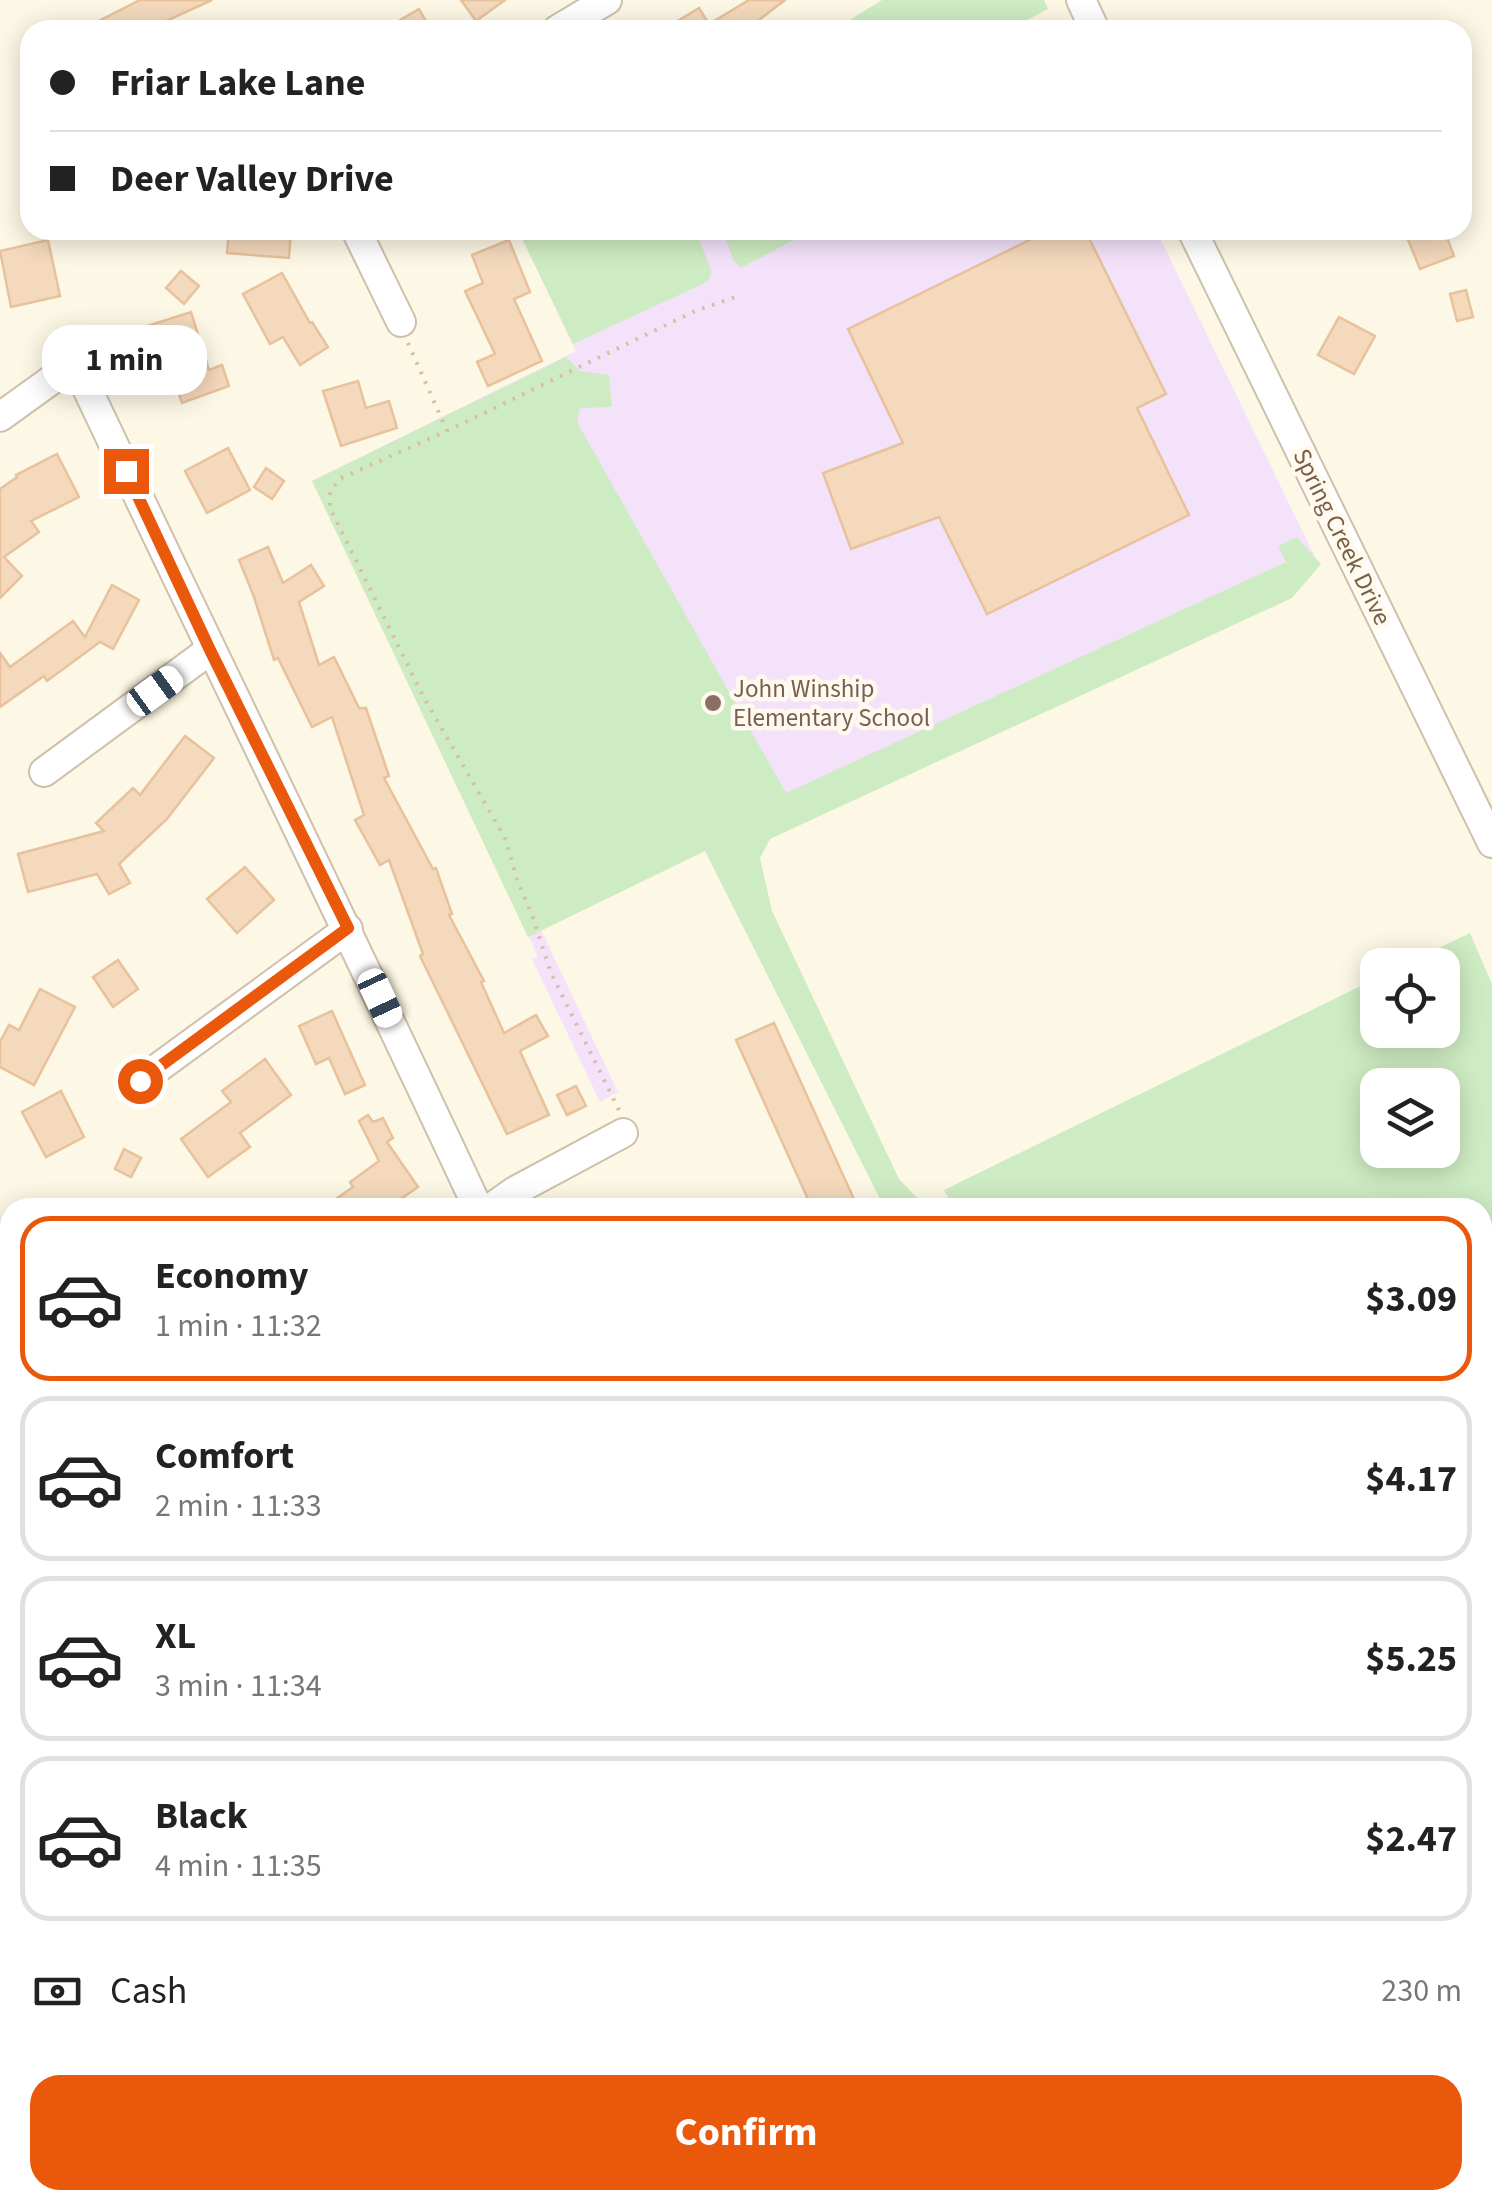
<!DOCTYPE html>
<html lang="en">
<head>
<meta charset="utf-8">
<style>
	:root { --surface:#fff; --page:#f6f6f6; --text:#222; --muted:#767676; --line:#e0e0e0; --accent:#ea580c }
	body { margin:0; font-family:"Source Sans 3",sans-serif; background:var(--page); color:var(--text); height:100vh; display:flex; flex-direction:column; font-size:38px; white-space:nowrap }
	* { box-sizing:border-box; margin:0 }
	p { font-size:32px; color:var(--muted) }
	.icon { flex:none; width:55px; height:55px; fill:none; stroke:currentColor; stroke-width:2; stroke-linecap:round; stroke-linejoin:round }
	.map { position:relative; flex:1; overflow:hidden }
	.details { position:absolute; left:0px; top:1198px; width:1492px; height:1012px; display:flex; flex-direction:column; background:var(--surface); border-radius:30px 30px 0 0; box-shadow:0 5px 25px #0003 }
	.details>* { flex:none }
	.hud { position:absolute; left:20px; top:20px; width:1452px; height:220px; border-radius:30px; box-shadow:0 5px 25px #0003; display:grid; align-content:center; height:220px; padding:0 30px; background:var(--surface) }
	.buttons { position:absolute; left:1360px; top:948px; display:grid; gap:20px }
	.buttons a { display:grid; place-items:center; width:100px; height:100px; border-radius:20px; background:var(--surface); box-shadow:0 5px 25px #0003; font-size:50px }
	.end { position:absolute; width:45px; height:45px; margin:-22px; border:12px solid #ea580c; background:#fff; box-shadow:0 0 0 5px #fff }
	.from { border-radius:50% }
	.bubble { position:absolute; height:70px; border-radius:30px; background:var(--surface); box-shadow:0 5px 25px #0003; font-size:32px; font-weight:700; line-height:70px; text-align:center }
	.car { position:absolute; width:30px; height:60px; margin:-30px -15px; border-radius:12px; box-shadow:0 0 8px 2px #0007; background:linear-gradient(#fff 24%,#345 0 40%,#fff 0 76%,#345 0 86%,#fff 0) }
	.hud b { display:flex; align-items:center; gap:35px; height:95px; font-size:38px }
	.hud b+b { border-top:2px solid var(--line) }
	.hud i { width:25px; height:25px; background:var(--text) }
	ul { padding:18px 0 0; list-style:none }
	li { display:flex; align-items:center; gap:30px; height:165px; margin:0 20px 15px; padding:0 10px; border:5px solid var(--line); border-radius:30px }
	li div { flex:1 }
	li b { display:block; font-size:38px }
	li em { font-style:normal; font-weight:700 }
	li.selected { border-color:var(--accent) }
	li>.icon { width:90px; height:90px; stroke-width:1.5 }
	.pay { display:flex; align-items:center; gap:25px; height:110px; padding:0 30px; font-size:38px }
	.pay p { margin-inline-start:auto }
	.primary-button { display:flex; gap:20px; margin-top:auto; padding:20px 30px }
	.primary-button a { flex:1; height:115px; border-radius:30px; background:var(--accent); color:#fff; font-size:40px; font-weight:700; line-height:115px; text-align:center }
	.map>svg:first-child { display:block }
	.education { fill:#f4e2fa }
	.green { fill:#ceecc3; fill-rule:evenodd }
	.building { fill:#f4d9bc; stroke:#e7c29c; stroke-width:2.5 }
	.lines { fill:none; stroke-linecap:round; stroke-linejoin:round }
	.minor-casing { stroke:#cfc0ab; stroke-width:32 }
	.major-casing { stroke:#dcd5d0; stroke-width:38 }
	.path { stroke:#d9bd9f; stroke-width:4; stroke-dasharray:2.5 8; stroke-linecap:butt }
	.minor { stroke:#fff; stroke-width:28 }
	.major { stroke:#fee69c; stroke-width:32 }
	.route { stroke:#ea580c; stroke-width:12 }
	.education-dot { fill:#8d6e63; stroke:#fffaed; stroke-width:4 }
	.labels { text-anchor:middle; dominant-baseline:central; stroke-width:9; stroke-linejoin:round; paint-order:stroke }
	.street-label { font-size:25px; fill:#785f49; stroke:#fffaed }
	.education-label { font-size:25px; fill:#785e54; stroke:#fffaed; text-anchor:start }
</style>
</head>
<body>
<div class="map">
<svg width="1492" height="2208" viewBox="0 0 1492 2208">
	<rect width="100%" height="100%" fill="#fdf7e5"/>
	<!-- education -->
	<path class="education" d="M518,230h638l158,325 -773,375 77,162 -18,10 -68,-143 6,-3 -226,-475 264,-130z"/>
	<!-- green -->
	<g class="green">
		<path d="M882,0h162l4,9 -40,21h-175z"/>
		<path d="M518,230h181v9l13,33 -5,10 -134,62z"/>
		<path d="M725,230h80l2,3 -66,35 -7,-7 -10,-27z"/>
		<path d="M566,357l14,14 29,4 3,32 -32,1 -3,14 209,371 500,-231 -8,-16 19,-9 24,27 -29,34 -522,241 -10,19 12,53 127,268 27,28h-42l-179,-356 -177,86 -216,-456z"/>
		<path d="M1470,933l22,51v239l-9,3 -1,-18 -529,-1 -9,-17 433,-212 1,52h64v-65h-38zM1442,1085v65h-64v-65z"/>
		<path d="M1492,1234v117l-9,4v-117z"/>
		<path d="M1492,2047v161h-342l17,-8h315l1,-149z"/>
	</g>
	<!-- building -->
	<g class="building">
		<path d="M140,0h72l-44,20 1,2 -15,8h-73z"/>
		<path d="M461,0h44l-29,21z"/>
		<path d="M749,0h36l-39,30h-83l36,-22 10,16z"/>
		<path d="M419,9l12,21h-48z"/>
		<path d="M229,230h62l-2,28 -62,-5z"/>
		<path d="M1050,230h35l81,164 -29,14 52,107 -202,99 -48,-97 -88,32 -28,-76 80,-30 -55,-114z"/>
		<path d="M1404,230h40l10,26 -34,13z"/>
		<path d="M48,240l12,56 -49,11 -11,-56z"/>
		<path d="M509,240l21,52 -16,7 28,62 -54,25 -11,-24 18,-8 -30,-63 18,-8 -11,-28z"/>
		<path d="M181,271l18,15 -15,18 -18,-16z"/>
		<path d="M282,273l28,50 2,-1 16,25 -28,18 -17,-28 -13,7 -27,-50z"/>
		<path d="M1466,290l7,27 -16,4 -7,-27z"/>
		<path d="M191,312l18,58 13,-5 7,21 -47,17 -10,-30 -12,4 -16,-50z"/>
		<path d="M1339,317l36,19 -21,38 -36,-19z"/>
		<path d="M358,381l8,27 23,-7 8,27 -56,18 -18,-55z"/>
		<path d="M228,448l22,42 -43,23 -22,-42z"/>
		<path d="M57,454l22,43 -48,24 8,11 -35,25 18,19 -22,22v-109l17,-12 -1,-2z"/>
		<path d="M266,468l18,13 -12,18 -18,-12z"/>
		<path d="M268,547l15,36 28,-18 13,21 -25,16 20,63 15,-8 25,51h7l23,68 -5,2 49,91 3,-1 16,46 -3,1 35,66 -3,1 23,51 32,-18 12,21 -28,15 29,64 -42,19 -87,-178 3,-2 -34,-94 -9,5 -25,-45 9,-5 -32,-98 -20,10 -34,-69 -4,2 -20,-63 -15,-37z"/>
		<path d="M112,585l27,15 -26,49 -13,-7 -53,39 -3,-5 -44,31v-54l10,14 63,-46 12,16z"/>
		<path d="M185,736l29,22 -47,61 -48,45 11,19 -21,11 -12,-20 -69,18 -10,-38 86,-23 -8,-8 37,-35 7,7z"/>
		<path d="M245,867l29,33 -37,33 -30,-34z"/>
		<path d="M118,960l20,29 -25,18 -20,-30z"/>
		<path d="M40,989l35,18 -41,78 -34,-18v-25l9,-17 10,5z"/>
		<path d="M332,1011l33,74 -20,9 -16,-36 -13,6 -17,-38z"/>
		<path d="M774,1023l84,185h-46l-76,-168z"/>
		<path d="M265,1059l26,36 -51,38 10,14 -42,30 -27,-38 50,-37 -9,-11z"/>
		<path d="M576,1086l10,20 -19,9 -10,-20z"/>
		<path d="M61,1091l23,46 -38,20 -24,-45z"/>
		<path d="M368,1115l5,7 10,-4 10,20 -6,4 31,45 -30,21h-65l30,-21 -3,-5 29,-21 -20,-40z"/>
		<path d="M124,1149l17,9 -10,19 -16,-8z"/>
	</g>
	<g class="lines">
		<defs>
			<g id="minor">
				<path d="M1081,0l14,30"/>
				<path d="M557,30l50,-30"/>
				<path d="M356,230l45,92"/>
				<path d="M1192,230l300,613"/>
				<path d="M0,417l75,-54c133,282 271,562 403,845"/>
				<path d="M44,772l166,-122"/>
				<path d="M140,1081l208,-152"/>
				<path d="M491,1208l24,-17 108,-58"/>
				<path d="M0,1555l10,-7"/>
				<path d="M0,1676l10,12"/>
				<path d="M1482,1729l10,-5"/>
				<path d="M0,1736l10,16"/>
				<path d="M1482,1802l10,-4"/>
				<path d="M1482,1874l10,-4"/>
				<path d="M0,1935l10,-7"/>
				<path d="M261,2200l3,8"/>
				<path d="M306,2200l4,8"/>
				<path d="M384,2200l5,8"/>
				<path d="M797,2200l3,8"/>
			</g>
			<g id="major">
				<path d="M1482,1955l10,-5"/>
				<path d="M1482,2017l10,-5"/>
				<path d="M944,2208l17,-8"/>
				<path d="M1082,2208l17,-8"/>
			</g>
		</defs>
		<!-- minor casing -->
		<use href="#minor" class="minor-casing"/>
		<!-- major casing -->
		<use href="#major" class="major-casing"/>
		<!-- path -->
		<g class="path">
			<path d="M408,343l39,88"/>
			<path d="M619,1110l-68,-137 -19,-58 -16,-38 -10,-37 -83,-144 -93,-188v-16l9,-13 108,-48 248,-120 46,-16"/>
		</g>
		<!-- minor -->
		<use href="#minor" class="minor"/>
		<!-- major -->
		<use href="#major" class="major"/>
	</g>
	<g class="lines">
		<!-- route -->
		<path class="route" d="M126,471l84,179 138,278 -208,153"/>
	</g>
	<!-- markers -->
	<circle class="education-dot" cx="713" cy="703" r="10"/>
	<g class="labels">
		<!-- street labels -->
		<g class="street-label">
			<text transform="translate(1342 537) rotate(64)">Spring Creek Drive</text>
		</g>
		<!-- education labels -->
		<g class="education-label">
			<text x="733" y="689">John Winship<tspan x="733" dy="29">Elementary School</tspan></text>
		</g>
	</g>
</svg>
<div class="buttons">
<a><svg class="icon" aria-label="locate" viewBox="0 0 24 24"><circle cx="12" cy="12" r="6"/><path d="M12 2v4M12 18v4M2 12h4M18 12h4"/></svg></a>
<a><svg class="icon" aria-label="layers" viewBox="0 0 24 24"><path d="M12 4l9 5-9 5-9-5zM3 14l9 5 9-5"/></svg></a>
</div>
<i class="end from" style="left:140px;top:1081px"></i>
<i class="end" style="left:126px;top:471px"></i>
<div class="bubble" style="left:42px;top:325px;width:165px">1 min</div>
<i class="car" style="left:155px;top:691px;rotate:54deg"></i>
<i class="car" style="left:380px;top:998px;rotate:155deg"></i>
<div class="hud">
<b><i class="from"></i>Friar Lake Lane</b>
<b><i></i>Deer Valley Drive</b>
</div>
<section class="details">
<ul>
<li class="selected"><svg class="icon" aria-label="car" viewBox="0 0 24 24"><path d="M5 17H2v-5l4-1 3-4h7l3 4 3 1v5h-3M9 17h6M6 11h13"/><circle cx="7" cy="17" r="2"/><circle cx="17" cy="17" r="2"/></svg><div><b>Economy</b><p>1 min · 11:32</p></div><em>$3.09</em></li>
<li><svg class="icon" aria-label="car" viewBox="0 0 24 24"><path d="M5 17H2v-5l4-1 3-4h7l3 4 3 1v5h-3M9 17h6M6 11h13"/><circle cx="7" cy="17" r="2"/><circle cx="17" cy="17" r="2"/></svg><div><b>Comfort</b><p>2 min · 11:33</p></div><em>$4.17</em></li>
<li><svg class="icon" aria-label="car" viewBox="0 0 24 24"><path d="M5 17H2v-5l4-1 3-4h7l3 4 3 1v5h-3M9 17h6M6 11h13"/><circle cx="7" cy="17" r="2"/><circle cx="17" cy="17" r="2"/></svg><div><b>XL</b><p>3 min · 11:34</p></div><em>$5.25</em></li>
<li><svg class="icon" aria-label="car" viewBox="0 0 24 24"><path d="M5 17H2v-5l4-1 3-4h7l3 4 3 1v5h-3M9 17h6M6 11h13"/><circle cx="7" cy="17" r="2"/><circle cx="17" cy="17" r="2"/></svg><div><b>Black</b><p>4 min · 11:35</p></div><em>$2.47</em></li>
</ul>
<div class="pay"><svg class="icon" aria-label="cash" viewBox="0 0 24 24"><path d="M3 7h18v10H3z"/><circle cx="12" cy="12" r="2"/></svg>Cash<p>230 m</p></div>
<div class="primary-button"><a>Confirm</a></div>
</section>
</div>
</body>
</html>
